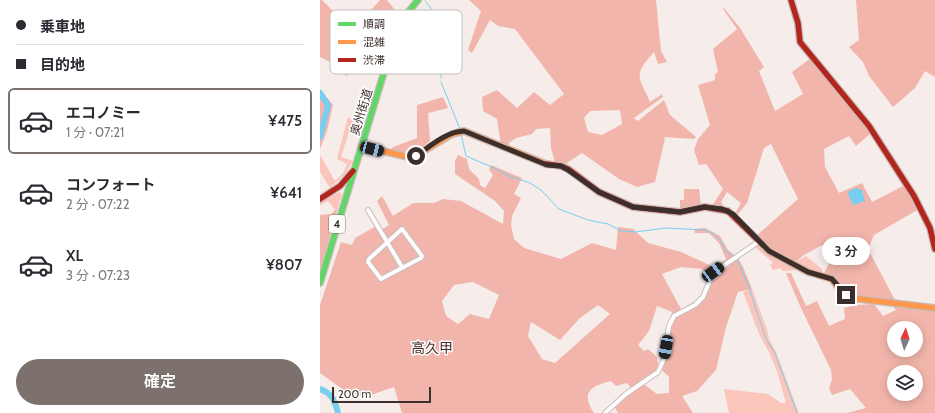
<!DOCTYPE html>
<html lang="ja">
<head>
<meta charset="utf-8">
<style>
	:root { --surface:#fff; --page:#f7f7f7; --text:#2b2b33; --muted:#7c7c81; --line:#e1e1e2; --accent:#7d716e }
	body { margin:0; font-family:Cabin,"Noto Sans JP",sans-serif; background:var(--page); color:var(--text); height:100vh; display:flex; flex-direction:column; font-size:15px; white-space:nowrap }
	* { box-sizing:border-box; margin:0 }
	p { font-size:13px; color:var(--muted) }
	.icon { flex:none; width:22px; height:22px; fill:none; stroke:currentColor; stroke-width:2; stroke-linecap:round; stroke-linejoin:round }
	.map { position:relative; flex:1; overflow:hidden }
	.side { display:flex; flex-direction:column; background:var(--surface); width:320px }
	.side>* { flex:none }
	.top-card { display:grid; align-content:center; height:88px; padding:0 16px; background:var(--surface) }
	.needle { width:26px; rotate:4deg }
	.buttons { position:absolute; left:567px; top:321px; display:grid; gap:8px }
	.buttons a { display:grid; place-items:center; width:36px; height:36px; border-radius:50%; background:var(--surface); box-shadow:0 2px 10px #0003; font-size:20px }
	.scale { position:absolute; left:12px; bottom:10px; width:99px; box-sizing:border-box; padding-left:4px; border:2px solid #3c2e2b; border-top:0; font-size:11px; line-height:14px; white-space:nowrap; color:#3c2e2b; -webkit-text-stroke:3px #fff; paint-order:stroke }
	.end { position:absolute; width:18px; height:18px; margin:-9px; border:5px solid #3c2e2b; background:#fff; box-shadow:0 0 0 2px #fff }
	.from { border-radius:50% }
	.bubble { position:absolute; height:28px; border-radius:14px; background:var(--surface); box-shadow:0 2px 10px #0003; font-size:13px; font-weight:600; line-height:28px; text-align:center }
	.car { position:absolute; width:12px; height:24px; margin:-12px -6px; border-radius:5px; box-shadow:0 0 3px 1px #0007; background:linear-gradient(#222 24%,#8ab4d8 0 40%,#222 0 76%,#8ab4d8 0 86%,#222 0) }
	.top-card b { display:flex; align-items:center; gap:14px; height:38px; font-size:15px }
	.top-card b+b { border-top:1px solid var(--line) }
	.top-card i { width:10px; height:10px; background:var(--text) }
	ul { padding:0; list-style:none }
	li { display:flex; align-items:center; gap:12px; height:66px; margin:0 8px 6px; padding:0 8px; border:2px solid transparent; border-radius:6px }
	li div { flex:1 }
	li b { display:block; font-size:15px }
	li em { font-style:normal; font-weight:600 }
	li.on { border-color:var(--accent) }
	li>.icon { width:36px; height:36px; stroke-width:1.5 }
	.primary-button { display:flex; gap:8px; margin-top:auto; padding:8px 16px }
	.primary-button a { flex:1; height:46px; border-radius:24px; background:var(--accent); color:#fff; font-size:16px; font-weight:600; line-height:46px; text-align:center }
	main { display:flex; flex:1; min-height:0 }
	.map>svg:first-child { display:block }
	.green { fill:#fbc5bc }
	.forest { fill:#f2b5ab; fill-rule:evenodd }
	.water { fill:#77cef0 }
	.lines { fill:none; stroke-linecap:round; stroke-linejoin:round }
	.stream { stroke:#77cef0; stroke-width:1 }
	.river { stroke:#77cef0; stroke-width:6 }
	.street-casing { stroke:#c7bdbb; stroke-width:6 }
	.fast-casing { stroke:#c7bdbb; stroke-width:8 }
	.slow-casing { stroke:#c7bdbb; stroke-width:8 }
	.jam-casing { stroke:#c7bdbb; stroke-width:8 }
	.street { stroke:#fefcfc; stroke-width:4 }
	.fast { stroke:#63d668; stroke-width:5.5 }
	.slow { stroke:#ff974d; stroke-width:5.5 }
	.jam { stroke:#b3261e; stroke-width:5.5 }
	.route { stroke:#3c2e2b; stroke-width:5 }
	.labels { text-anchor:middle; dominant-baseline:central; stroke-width:3; stroke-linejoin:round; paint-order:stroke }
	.shield { fill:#fff; stroke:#766d6b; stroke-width:1 }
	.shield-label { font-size:11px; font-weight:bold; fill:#3c2e2b }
	.street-label { font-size:12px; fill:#3c2e2b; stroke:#fff }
	.quarter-label { font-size:14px; fill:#4c2e29; stroke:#fff }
	.key { fill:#fff; stroke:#c4c0bf; stroke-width:1 }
	.key-label { font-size:11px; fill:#3c2e2b }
</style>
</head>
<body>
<main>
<section class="side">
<div class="top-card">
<b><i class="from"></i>乗車地</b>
<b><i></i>目的地</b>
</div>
<ul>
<li class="on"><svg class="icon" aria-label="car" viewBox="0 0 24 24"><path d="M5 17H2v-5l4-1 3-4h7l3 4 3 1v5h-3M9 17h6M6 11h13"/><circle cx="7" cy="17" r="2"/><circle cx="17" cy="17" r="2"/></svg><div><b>エコノミー</b><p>1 分 · 07:21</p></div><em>¥475</em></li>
<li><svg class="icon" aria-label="car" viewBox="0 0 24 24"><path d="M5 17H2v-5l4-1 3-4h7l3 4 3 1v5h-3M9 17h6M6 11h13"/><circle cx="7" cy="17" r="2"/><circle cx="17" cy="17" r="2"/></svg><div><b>コンフォート</b><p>2 分 · 07:22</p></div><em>¥641</em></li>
<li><svg class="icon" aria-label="car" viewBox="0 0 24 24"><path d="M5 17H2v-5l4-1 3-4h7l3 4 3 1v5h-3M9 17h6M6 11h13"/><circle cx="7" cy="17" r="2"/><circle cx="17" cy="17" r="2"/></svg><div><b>XL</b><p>3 分 · 07:23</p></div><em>¥807</em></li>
</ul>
<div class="primary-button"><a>確定</a></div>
</section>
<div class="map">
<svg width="615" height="413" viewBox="0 0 615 413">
	<rect width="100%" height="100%" fill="#f6edeb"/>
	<!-- green -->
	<g class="green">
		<path d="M28,117l6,5 -3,4 -10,31 12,4 -8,13 -15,14 -10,-16v-17l15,26 8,-8 4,-9 -10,-5z"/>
		<path d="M20,192l2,3 -4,12 -3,3 -7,-9 -8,4v-4z"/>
		<path d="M436,241l38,22 12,-7 16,13v11l-23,-10 -16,1 -3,-3 -7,2 -3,-5 3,-2 -18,-16 -17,11 -3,-3z"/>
		<path d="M432,289l15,40 2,10 7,13 23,61h-70l-5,-24 44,5 13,9h5l-9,-32 -8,-19 -10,-18 -16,-42z"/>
	</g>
	<!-- forest -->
	<g class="forest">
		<path d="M0,0h2l25,25 24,-15 9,-10h7l12,15 -7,14 -10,35 -19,2 -17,10 -6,-9 -20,-10z"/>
		<path d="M149,0h187l5,51 6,11 -9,2 -4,-12c-21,24 -16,23 -4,50l12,-8 1,3 -29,21 -2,-1 6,4 26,-21 6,15 26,22 -2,2 -31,-2 2,1 -10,44 -18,5 -18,-8 -37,-26 -18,12 -9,-2 -4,-15 -1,-20 -14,1 -4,5 -16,4 -7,5v5l-8,-3 -4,-26 -14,-8 -1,-14 15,-7 20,18 17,-16 16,13 14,-11 -49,-65 -17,-3 -8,-6 -18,33 -4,-3 13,-39zM300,110l2,14 -20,11 -14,-3 -4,-14 6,-7z"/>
		<path d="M536,0h79v77l-10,-6 -10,17 -22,19 -24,-31 -6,-14 -14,-15 10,-7z"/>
		<path d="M404,8l16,20 24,39 -5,4 16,40 28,-17 -11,-22 19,-14 60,75 -15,13 -7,-10 -25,13 1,18 14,26 23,-10 10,19 33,-17 14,24 -45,26 -6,14 27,51c-15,-1 -33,0 -46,-7 -9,-6 -14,-15 -25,-20l6,-11 -8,-17 -18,10 -10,8 -24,-13 -15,-13 43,-38 -27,-55 -7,4 -17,55 -9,11h-3l6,-11 -14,-11 -6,10 4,6 -13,-2 11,-17 -17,-25 -7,1 -5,-15 4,-11 12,-14 -12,-40 17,-5v-6l3,-2 -5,-23 24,-20 -14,-20z"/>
		<path d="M0,89l13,16 -6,26 -7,18z"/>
		<path d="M123,97l5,11 -20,5 2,28 -19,15 -21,-5 3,-4 24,-9v-33z"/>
		<path d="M138,155l9,4 2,10 10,10 1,6 5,3 8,-13 -4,-5 2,-5 31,13 -8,16 7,4 -9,18 -1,9 3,14 10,9 37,11 31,-16 24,7 2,-23 15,2 15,14 33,9 33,15 12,-8 -7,-16 -10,-10h-14l-1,-4 11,-1 15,8 8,14 10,8 5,9 9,22 -14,3 -12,35 -10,43 -19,21 -15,5 11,17h-75l-5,-9 19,-15 -5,-6 -11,3 -5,-5c-20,5 -31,11 -17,32h-192l-8,-26 -29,10 -17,-4 -28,-20v-68l21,-63 11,3 3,-7 21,-12 3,5 10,-6 -12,-24 5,-5 11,20 20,-13h21l9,-4 18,2 42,23 1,-13 -9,-10 -40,-27v-13zM361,267l21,2 8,8c-8,17 -10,24 -29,32l-19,-35zM153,282l26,13 -10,24 -19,-5 -12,10 -12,-8 -4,-15 12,-16zM278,305l12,9 -55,49 -13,-4 -14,-23 3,-14 29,18 20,-22zM337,306l15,6 -10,58 7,7v16l-12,1 -15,-11 10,-7 7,-7 -2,-12 -9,-8 -4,2 -6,-6 11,-14z"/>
		<path d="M364,189h15l2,16 -21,5v-10h4z"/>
		<path d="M18,207l-18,64v-56l11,-1z"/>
		<path d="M466,273h5l15,33 11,-5 12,25 16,-7 -1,-11 12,-3 18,-1 9,12 13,-6 -4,-5 43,5v103h-88l19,-5 -16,-19 -18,6 -3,-6 3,-10 -1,-9 -31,-64zM574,328h22v22h-22zM574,372h22v22h-22z"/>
	</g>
	<!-- water -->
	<path class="water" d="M537,188l5,2 3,11 -12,4 -5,-11 1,-3z"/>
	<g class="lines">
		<!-- stream -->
		<g class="stream">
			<path d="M105,1c21,21 16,51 16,77"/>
			<path d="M121,82l19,47"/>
			<path d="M141,134l5,22 28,12 15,8 21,7 11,7 18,19 29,11 20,4 13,7 15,1 29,-4 40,2 8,3 8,8 5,10 8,6"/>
			<path d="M417,258l12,30 17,51 9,14 22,60"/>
		</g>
		<!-- river -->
		<g class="river">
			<path d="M0,93l8,12 -8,32"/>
			<path d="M0,389c12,4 15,12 18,24"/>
		</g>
		<defs>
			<g id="street">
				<path d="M48,210l34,57"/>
				<path d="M82,229l20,27 -1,2 -40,21 -13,-17 1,-3z"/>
				<path d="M285,413l21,-19 32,-22 6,-13 5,-33 5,-10 21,-11 8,-8 10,-24 45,-31"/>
			</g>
			<path id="fast" d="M0,283l75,-247 10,-20 13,-16"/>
			<g id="slow">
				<path d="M42,146l50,12 40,-24 12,-3 82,33"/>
				<path d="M443,245l6,6 39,21 24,7 9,12 10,7 84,10"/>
			</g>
			<g id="jam">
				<path d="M471,0l7,23 2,19 69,84 45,70 16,32 5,21"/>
				<path d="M226,164l15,2 7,3 31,23 34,15 47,5 25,-5 23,4 35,34"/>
				<path d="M0,199l20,-13 13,-15"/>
			</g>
		</defs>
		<!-- street casing -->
		<use href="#street" class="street-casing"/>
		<!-- fast casing -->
		<use href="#fast" class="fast-casing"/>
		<!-- slow casing -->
		<use href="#slow" class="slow-casing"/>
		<!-- jam casing -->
		<use href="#jam" class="jam-casing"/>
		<!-- street -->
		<use href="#street" class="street"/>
		<!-- fast -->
		<use href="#fast" class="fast"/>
		<!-- slow -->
		<use href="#slow" class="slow"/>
		<!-- jam -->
		<use href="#jam" class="jam"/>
	</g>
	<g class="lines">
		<!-- route -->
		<path class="route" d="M96,156c13,-9 31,-25 48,-25l83,34 14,1 7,4 31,22 34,15 47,5 24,-5 18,2 11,5 36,37 39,21 24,7 14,16"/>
	</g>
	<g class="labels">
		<!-- shield labels -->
		<rect class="shield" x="9" y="215" width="16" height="18" rx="3"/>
		<g class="shield-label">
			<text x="17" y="224">4</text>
		</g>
		<!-- street labels -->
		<g class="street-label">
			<text transform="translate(41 112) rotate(-73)">奥州街道</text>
		</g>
		<!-- quarter labels -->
		<g class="quarter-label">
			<text x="112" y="348">高久甲</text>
		</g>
	</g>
	<!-- legend -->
	<rect x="10" y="10" width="132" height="64" rx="6" class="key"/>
	<rect x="18" y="22" width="18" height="4" fill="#63d668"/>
	<rect x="18" y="40" width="18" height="4" fill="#ff974d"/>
	<rect x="18" y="58" width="18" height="4" fill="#b3261e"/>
	<g class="key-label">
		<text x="43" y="28">順調</text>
		<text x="43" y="46">混雑</text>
		<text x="43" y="64">渋滞</text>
	</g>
</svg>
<div class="buttons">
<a><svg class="needle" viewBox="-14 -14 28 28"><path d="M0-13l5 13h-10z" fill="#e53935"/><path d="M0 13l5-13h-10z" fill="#7c7c81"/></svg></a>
<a><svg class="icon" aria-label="layers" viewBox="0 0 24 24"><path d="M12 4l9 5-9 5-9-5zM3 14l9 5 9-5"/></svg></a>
</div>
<div class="scale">200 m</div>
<i class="end from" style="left:96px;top:156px"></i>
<i class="end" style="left:526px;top:295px"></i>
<div class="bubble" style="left:502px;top:237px;width:48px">3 分</div>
<i class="car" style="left:52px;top:149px;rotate:105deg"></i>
<i class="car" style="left:393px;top:272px;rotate:54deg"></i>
<i class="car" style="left:346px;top:347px;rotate:190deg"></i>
</div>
</main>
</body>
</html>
